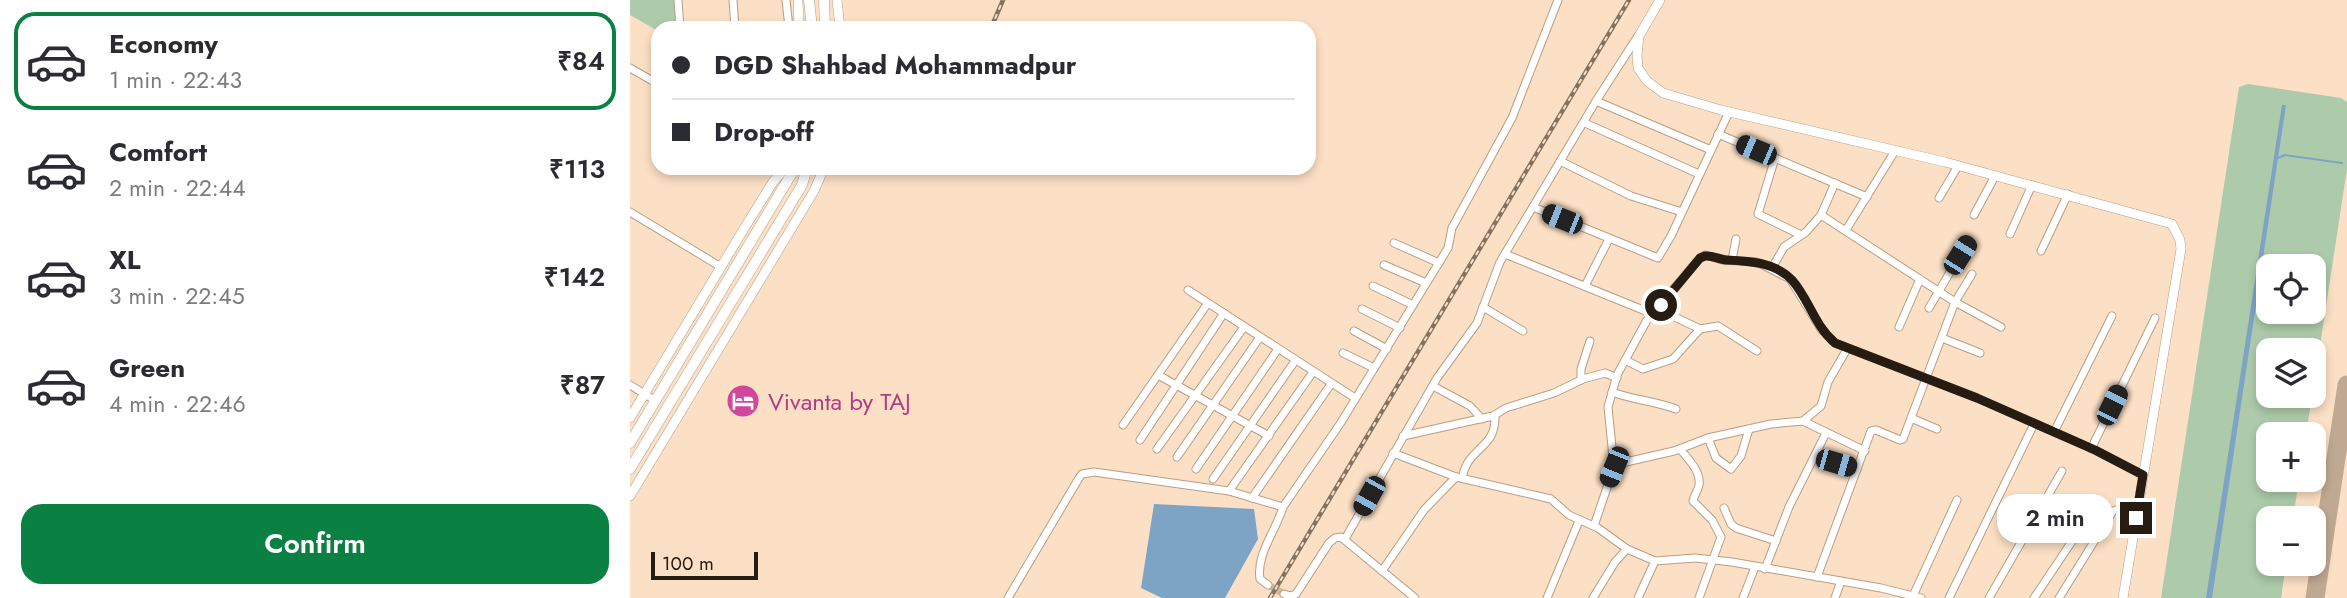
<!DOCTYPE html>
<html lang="en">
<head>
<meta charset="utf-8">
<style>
	:root { --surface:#fff; --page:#f7f7f7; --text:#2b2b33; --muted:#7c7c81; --line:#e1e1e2; --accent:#0b8043 }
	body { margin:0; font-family:Jost,sans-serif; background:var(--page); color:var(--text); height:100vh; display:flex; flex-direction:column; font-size:26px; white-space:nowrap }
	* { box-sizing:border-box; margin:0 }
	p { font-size:23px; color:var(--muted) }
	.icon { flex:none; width:38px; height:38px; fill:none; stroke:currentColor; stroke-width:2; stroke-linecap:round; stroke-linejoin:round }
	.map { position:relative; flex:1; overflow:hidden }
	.details { display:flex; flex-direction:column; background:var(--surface); width:630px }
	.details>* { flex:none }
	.banner { position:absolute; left:21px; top:21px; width:665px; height:154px; border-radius:21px; box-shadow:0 4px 10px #0003; display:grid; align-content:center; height:154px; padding:0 21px; background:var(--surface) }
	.buttons { position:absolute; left:1626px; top:254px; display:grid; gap:14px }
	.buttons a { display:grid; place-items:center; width:70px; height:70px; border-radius:14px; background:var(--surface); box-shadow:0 4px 10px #0003; font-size:35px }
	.scale { position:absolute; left:21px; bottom:18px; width:107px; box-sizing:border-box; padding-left:7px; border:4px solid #261c12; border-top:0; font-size:19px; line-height:24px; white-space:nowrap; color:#261c12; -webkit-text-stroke:5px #fce0c5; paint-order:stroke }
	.end { position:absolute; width:32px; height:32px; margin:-16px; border:9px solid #261c12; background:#fff; box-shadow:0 0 0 4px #fff }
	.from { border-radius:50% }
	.bubble { position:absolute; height:49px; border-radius:21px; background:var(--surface); box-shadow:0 4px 10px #0003; font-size:23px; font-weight:600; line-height:49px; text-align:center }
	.car { position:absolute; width:21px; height:42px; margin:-21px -10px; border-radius:9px; box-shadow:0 0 5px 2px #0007; background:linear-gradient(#222 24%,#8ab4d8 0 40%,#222 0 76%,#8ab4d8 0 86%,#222 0) }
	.banner b { display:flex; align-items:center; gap:24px; height:66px; font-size:26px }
	.banner b+b { border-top:2px solid var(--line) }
	.banner i { width:18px; height:18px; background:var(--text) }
	ul { padding:12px 0 0; list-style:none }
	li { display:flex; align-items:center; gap:21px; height:98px; margin:0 14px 10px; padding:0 7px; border:4px solid transparent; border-radius:21px }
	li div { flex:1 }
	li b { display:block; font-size:26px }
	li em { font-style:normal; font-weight:600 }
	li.current { border-color:var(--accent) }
	li>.icon { width:63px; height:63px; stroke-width:1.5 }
	.cta { display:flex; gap:14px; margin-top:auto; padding:14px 21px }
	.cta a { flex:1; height:80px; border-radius:21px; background:var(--accent); color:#fff; font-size:28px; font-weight:600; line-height:80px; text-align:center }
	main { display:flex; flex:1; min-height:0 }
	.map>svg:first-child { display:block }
	.green { fill:#adcbab; fill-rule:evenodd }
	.water { fill:#7da3c5 }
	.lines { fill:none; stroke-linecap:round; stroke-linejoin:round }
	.stream { stroke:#7da3c5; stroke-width:2 }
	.taxiway { stroke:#c0a992; stroke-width:19 }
	.minor-tunnel { stroke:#d1b9a1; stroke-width:7; stroke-dasharray:7 3.5; stroke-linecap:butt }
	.minor-casing { stroke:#b89d84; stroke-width:9 }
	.tertiary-casing { stroke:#b89d84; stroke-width:10 }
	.secondary-casing { stroke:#b89d84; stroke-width:11 }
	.minor { stroke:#fff; stroke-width:7 }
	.tertiary { stroke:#fff; stroke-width:9 }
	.secondary { stroke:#fff; stroke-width:10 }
	.rail-casing { stroke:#837260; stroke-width:4.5 }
	.rail { stroke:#fce0c5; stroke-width:2; stroke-dasharray:5; stroke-linecap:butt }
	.route { stroke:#261c12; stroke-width:9 }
	.labels { text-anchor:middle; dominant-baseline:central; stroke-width:7; stroke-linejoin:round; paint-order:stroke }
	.hotel-label { font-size:24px; fill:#b23c85; stroke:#fce0c5; text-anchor:start }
</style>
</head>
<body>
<main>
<section class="details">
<ul>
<li class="current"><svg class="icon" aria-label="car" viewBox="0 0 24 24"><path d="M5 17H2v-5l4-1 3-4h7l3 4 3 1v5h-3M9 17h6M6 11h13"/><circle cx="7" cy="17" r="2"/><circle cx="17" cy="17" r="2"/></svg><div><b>Economy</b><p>1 min · 22:43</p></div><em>₹84</em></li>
<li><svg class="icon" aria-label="car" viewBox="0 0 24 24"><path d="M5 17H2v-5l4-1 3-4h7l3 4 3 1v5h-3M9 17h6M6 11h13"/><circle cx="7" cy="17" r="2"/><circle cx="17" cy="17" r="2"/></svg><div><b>Comfort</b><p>2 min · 22:44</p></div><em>₹113</em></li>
<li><svg class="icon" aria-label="car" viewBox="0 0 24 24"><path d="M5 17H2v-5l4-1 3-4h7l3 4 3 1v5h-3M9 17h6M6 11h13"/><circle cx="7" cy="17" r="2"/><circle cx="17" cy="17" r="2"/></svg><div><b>XL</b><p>3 min · 22:45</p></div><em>₹142</em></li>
<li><svg class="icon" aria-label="car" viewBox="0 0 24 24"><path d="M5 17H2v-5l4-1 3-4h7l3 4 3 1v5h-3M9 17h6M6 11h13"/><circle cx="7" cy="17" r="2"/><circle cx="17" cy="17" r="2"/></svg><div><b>Green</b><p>4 min · 22:46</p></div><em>₹87</em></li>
</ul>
<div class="cta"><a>Confirm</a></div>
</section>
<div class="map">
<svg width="1717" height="598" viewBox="0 0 1717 598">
	<rect width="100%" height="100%" fill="#fce0c5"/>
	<!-- green -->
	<g class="green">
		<path d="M0,0h46v28h-18v3l-28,-16z"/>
		<path d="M1618,84l93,14 6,4v67l-33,216v-35h-46v46h44l-6,38h-38v46h31l-6,38h-25v46h18l-5,34h-120l78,-511zM1638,266h46v46h-46z"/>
	</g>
	<!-- water -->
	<g class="water">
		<path d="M1652,105h4l-74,493h-6z"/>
		<path d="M524,504l100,5 4,30 -33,59h-63l-21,-10z"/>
	</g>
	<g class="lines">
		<!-- stream -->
		<path class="stream" d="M1648,158l7,-3 57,8"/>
		<!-- taxiway -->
		<path class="taxiway" d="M1685,598l32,-213"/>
		<!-- minor-tunnel -->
		<path class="minor-tunnel" d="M638,585l16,9"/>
		<defs>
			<g id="minor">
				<path d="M48,0l2,28"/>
				<path d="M103,0l2,28"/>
				<path d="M156,0l3,28"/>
				<path d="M0,68l28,16"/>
				<path d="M966,101l115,49"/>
				<path d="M955,123l114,51"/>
				<path d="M1088,134l149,63"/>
				<path d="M1145,158l-17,56 43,21"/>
				<path d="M930,161l71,35 51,16"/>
				<path d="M1309,198l19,-32"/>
				<path d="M903,207l125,51 13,-22 58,-124"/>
				<path d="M0,212l91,55"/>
				<path d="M1191,215l134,87 46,25"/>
				<path d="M1344,215l21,-39"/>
				<path d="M1216,230l49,-79"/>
				<path d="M1380,234l22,-49"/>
				<path d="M764,243l45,20"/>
				<path d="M1411,251l27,-57"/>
				<path d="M875,254l148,60"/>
				<path d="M1102,260l4,-21"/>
				<path d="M754,265l42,18"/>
				<path d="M1142,268l12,-21 22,-15 15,-17 14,-32"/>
				<path d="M743,286l40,19"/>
				<path d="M955,286l24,-47"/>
				<path d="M558,290l167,108"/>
				<path d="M853,307l40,24"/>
				<path d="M1299,308l40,-68"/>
				<path d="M732,309l38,19"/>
				<path d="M1028,309l42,20 18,-3 39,25"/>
				<path d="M1269,327l21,-48"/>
				<path d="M724,331l33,18"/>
				<path d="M1312,338l38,15"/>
				<path d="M713,353l31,15"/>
				<path d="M995,360l18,9 30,-10 27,-30"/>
				<path d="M528,375l111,61"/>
				<path d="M951,380v-11l9,-28"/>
				<path d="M0,385l26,16"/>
				<path d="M803,386l37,20 12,13"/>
				<path d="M982,392c21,8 43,9 64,17"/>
				<path d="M1281,418l26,11"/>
				<path d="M1173,421l62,30"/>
				<path d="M493,425l85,-122"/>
				<path d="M1424,432l58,-116"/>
				<path d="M773,436l90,-20 13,-8 48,-15 29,-14 22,-6 12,5"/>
				<path d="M1078,438l8,20 15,11 10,-13 8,-27"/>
				<path d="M510,440l84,-127"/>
				<path d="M527,449l87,-122"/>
				<path d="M1050,449c8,10 21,22 19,36 -1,6 -5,10 -6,16l19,19 9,17 -22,61"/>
				<path d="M1461,449l64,-131"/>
				<path d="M763,453l63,24 95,22 18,16 29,13 29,21 28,12 40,-3 37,4 149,26 40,10"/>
				<path d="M547,457l83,-120"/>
				<path d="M1185,457l42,12"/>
				<path d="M984,467l12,-5 48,-11 34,-13 63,-14 32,-3 18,-15 7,-24 19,-33"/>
				<path d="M566,469l82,-120"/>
				<path d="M832,478c1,-5 3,-11 6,-16 13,-18 28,-20 27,-47"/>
				<path d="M583,479l82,-118"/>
				<path d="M599,491l84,-119"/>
				<path d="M622,498l79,-114"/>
				<path d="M653,507l57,-83 108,-176 4,-20 60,-110 46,-118"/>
				<path d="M1094,508l7,16 5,4 40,13"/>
				<path d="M964,526l20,-59 -6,-60 9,-32 30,-55 53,-62 5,-3 17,5 35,2 33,17 31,50 14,14 142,55 118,52 48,25"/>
				<path d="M715,539l92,-161 40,-55 23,-61 96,-161 42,-65"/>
				<path d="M1135,569l24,-62 37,-74"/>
				<path d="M752,571l42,-61 32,-33"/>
				<path d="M1187,577l54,-146 5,-1 24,10 3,-1 52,-137 17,-28"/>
				<path d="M654,594l7,2 5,-2 33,-51 6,-5 6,-1 74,61"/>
				<path d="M1283,596l44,-96"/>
				<path d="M378,598l71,-120 3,-4 12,-2 135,19 54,16c-7,24 -27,47 -23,72l8,6"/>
				<path d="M917,598l32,-77"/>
				<path d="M963,598l22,-36 12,-13"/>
				<path d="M1008,598l17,-37"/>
				<path d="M1113,598l12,-31"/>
				<path d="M1205,598l6,-17"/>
				<path d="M1319,598l85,-174"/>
				<path d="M1359,598l73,-127"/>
				<path d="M1404,598l65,-97"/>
				<path d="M1429,598l54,-87 3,-1 20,8"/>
			</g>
			<g id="tertiary">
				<path d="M168,0l1,28"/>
				<path d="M207,0l3,28"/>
				<path d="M1030,0l-21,36 -2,19 1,13 9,13 16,12 58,17 224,52 227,62 8,16 1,9 -58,349"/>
				<path d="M0,418l115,-191 28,-45 12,-14"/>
				<path d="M0,496l184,-305 10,-23"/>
			</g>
			<g id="secondary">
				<path d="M179,0l3,28"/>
				<path d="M194,0l1,28"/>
				<path d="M0,443l165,-275"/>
				<path d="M0,469l172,-284 5,-17"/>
			</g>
		</defs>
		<!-- minor casing -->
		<use href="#minor" class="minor-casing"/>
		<!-- tertiary casing -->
		<use href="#tertiary" class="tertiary-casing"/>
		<!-- secondary casing -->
		<use href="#secondary" class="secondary-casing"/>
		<!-- minor -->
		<use href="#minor" class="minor"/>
		<!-- tertiary -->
		<use href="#tertiary" class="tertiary"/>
		<!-- secondary -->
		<use href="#secondary" class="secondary"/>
		<defs>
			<g id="rail">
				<path d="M361,28l12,-28"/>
				<path d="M640,598l359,-598"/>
			</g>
		</defs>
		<!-- rail casing -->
		<use href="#rail" class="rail-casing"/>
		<!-- rail -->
		<use href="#rail" class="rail"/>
	</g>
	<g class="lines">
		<!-- route -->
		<path class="route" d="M1031,305l39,-47 5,-2c7,-1 13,3 21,4 22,1 49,2 66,20 17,19 22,45 43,63l142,55 118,52 48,25 -7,43"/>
	</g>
	<!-- icons -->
	<defs>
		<symbol id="hotel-disc" viewBox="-11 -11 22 22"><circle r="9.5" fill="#d1479c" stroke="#fce0c5"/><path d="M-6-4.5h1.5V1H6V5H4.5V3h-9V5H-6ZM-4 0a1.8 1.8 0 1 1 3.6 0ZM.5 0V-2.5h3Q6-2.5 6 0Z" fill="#fff"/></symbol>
	</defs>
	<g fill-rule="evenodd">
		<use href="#hotel-disc" x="94" y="382" width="38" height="38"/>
	</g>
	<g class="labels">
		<!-- hotel labels -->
		<g class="hotel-label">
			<text x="138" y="401">Vivanta by TAJ</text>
		</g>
	</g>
</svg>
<div class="buttons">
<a><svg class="icon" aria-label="locate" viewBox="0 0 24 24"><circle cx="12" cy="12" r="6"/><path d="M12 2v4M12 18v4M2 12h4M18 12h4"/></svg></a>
<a><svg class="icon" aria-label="layers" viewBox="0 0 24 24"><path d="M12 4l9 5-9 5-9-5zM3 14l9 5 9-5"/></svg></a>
<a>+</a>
<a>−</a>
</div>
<div class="scale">100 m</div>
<i class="end from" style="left:1031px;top:305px"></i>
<i class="end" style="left:1506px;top:518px"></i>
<div class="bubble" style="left:1367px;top:494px;width:116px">2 min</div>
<i class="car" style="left:1126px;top:150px;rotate:293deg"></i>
<i class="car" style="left:932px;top:219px;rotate:292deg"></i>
<i class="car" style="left:1330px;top:255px;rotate:32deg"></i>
<i class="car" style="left:1482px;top:405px;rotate:26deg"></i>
<i class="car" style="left:1206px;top:463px;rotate:106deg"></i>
<i class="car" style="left:984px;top:467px;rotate:202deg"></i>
<i class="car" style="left:739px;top:496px;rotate:209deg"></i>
<div class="banner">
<b><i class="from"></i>DGD Shahbad Mohammadpur</b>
<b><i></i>Drop-off</b>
</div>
</div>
</main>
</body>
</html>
